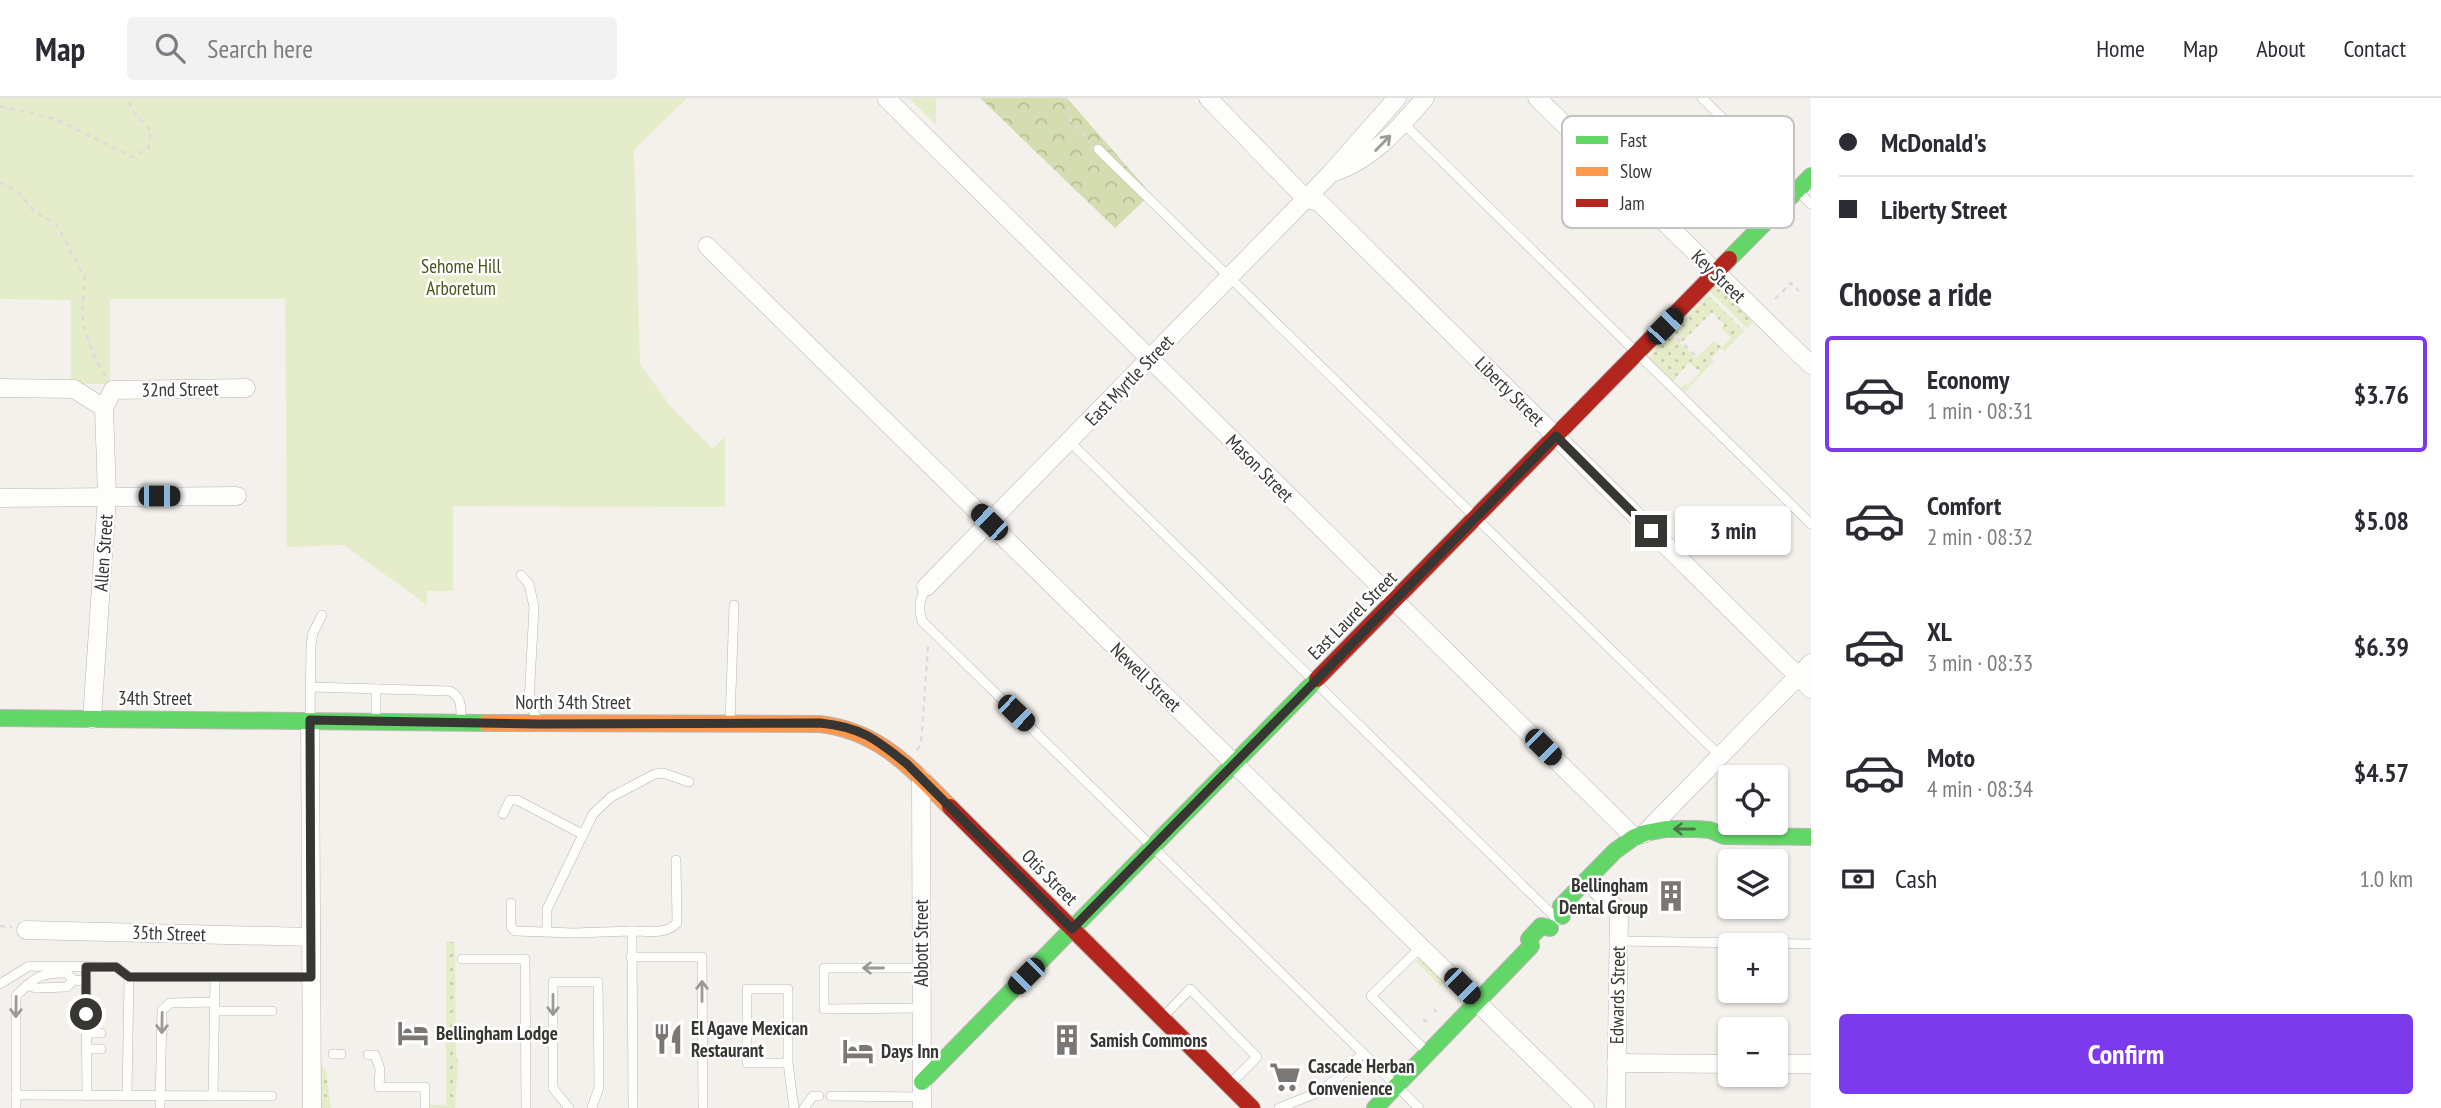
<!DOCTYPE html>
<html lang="en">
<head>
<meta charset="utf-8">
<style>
	:root { --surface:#fff; --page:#f2f2f3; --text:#2b2b33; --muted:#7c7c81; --line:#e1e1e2; --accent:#7c3aed }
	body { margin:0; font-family:"PT Sans Narrow",sans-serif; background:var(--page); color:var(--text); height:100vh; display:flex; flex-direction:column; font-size:26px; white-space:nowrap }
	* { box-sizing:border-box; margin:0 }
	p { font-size:23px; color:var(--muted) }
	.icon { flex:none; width:38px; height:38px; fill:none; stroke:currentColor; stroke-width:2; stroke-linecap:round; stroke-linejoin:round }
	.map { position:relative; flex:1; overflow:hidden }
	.drawer { display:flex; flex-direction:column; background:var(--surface); width:630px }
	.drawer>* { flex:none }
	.guide { display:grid; align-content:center; height:154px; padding:0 28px; background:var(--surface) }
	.tools { position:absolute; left:1718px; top:667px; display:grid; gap:14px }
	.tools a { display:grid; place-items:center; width:70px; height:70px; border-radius:7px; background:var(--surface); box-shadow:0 2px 5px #0004; font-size:35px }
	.end { position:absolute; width:32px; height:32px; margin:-16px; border:9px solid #383633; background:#fff; box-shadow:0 0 0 4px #fff }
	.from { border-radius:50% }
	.bubble { position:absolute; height:49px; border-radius:7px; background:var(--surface); box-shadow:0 2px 5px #0004; font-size:23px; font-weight:700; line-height:49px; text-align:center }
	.car { position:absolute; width:21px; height:42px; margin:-21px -10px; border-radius:9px; box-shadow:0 0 5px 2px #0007; background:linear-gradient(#222 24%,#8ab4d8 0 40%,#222 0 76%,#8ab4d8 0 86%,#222 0) }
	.guide b { display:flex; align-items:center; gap:24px; height:66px; font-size:26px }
	.guide b+b { border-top:2px solid var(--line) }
	.guide i { width:18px; height:18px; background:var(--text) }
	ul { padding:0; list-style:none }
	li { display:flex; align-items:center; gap:21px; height:116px; margin:0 14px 10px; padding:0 14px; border:4px solid transparent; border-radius:7px }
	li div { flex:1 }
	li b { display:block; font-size:26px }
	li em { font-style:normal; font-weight:700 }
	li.selected { border-color:var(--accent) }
	li>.icon { width:63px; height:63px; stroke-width:1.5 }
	h2 { padding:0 28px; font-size:32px; line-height:84px }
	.pay { display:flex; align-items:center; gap:18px; height:77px; padding:0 28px; font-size:26px }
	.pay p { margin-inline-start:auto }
	.primary-button { display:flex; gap:14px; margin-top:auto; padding:14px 28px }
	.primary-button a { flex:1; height:80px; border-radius:7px; background:var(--accent); color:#fff; font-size:28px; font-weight:700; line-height:80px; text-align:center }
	header { display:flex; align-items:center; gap:42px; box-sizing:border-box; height:98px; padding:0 35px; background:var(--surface); border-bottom:2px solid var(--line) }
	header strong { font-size:33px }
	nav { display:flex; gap:38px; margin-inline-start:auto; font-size:24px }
	.search { width:490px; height:63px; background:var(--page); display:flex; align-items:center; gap:18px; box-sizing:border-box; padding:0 24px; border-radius:7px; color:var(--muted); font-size:26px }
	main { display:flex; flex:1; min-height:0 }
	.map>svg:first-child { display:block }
	.grass { fill:url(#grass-dots) }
	.forest { fill:url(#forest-crowns) }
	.park { fill:#e5ecc9 }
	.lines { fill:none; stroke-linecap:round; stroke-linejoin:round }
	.lane-casing { stroke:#b8b5b1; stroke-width:10 }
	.street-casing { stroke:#b8b5b1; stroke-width:19 }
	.fast-casing { stroke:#b8b5b1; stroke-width:18 }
	.slow-casing { stroke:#b8b5b1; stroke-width:18 }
	.jam-casing { stroke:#b8b5b1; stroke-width:18 }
	.path { stroke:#dcdbd9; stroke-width:2.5; stroke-dasharray:5 5; stroke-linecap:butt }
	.lane { stroke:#fdfdfc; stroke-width:9 }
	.street { stroke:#fdfdfc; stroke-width:18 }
	.fast { stroke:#63d668; stroke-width:16 }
	.slow { stroke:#ff974d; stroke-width:16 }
	.jam { stroke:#b3261e; stroke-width:16 }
	.oneway { stroke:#9a9a98 }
	.oneway2 { stroke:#497648 }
	.route { stroke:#383633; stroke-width:9 }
	.labels { text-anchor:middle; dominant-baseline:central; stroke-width:5; stroke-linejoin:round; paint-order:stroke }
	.park-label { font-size:19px; fill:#48541a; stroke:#fff }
	.street-label { font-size:19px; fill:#383633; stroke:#fff }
	.poi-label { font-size:19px; font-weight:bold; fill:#383633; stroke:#fff; text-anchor:start }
	.key { fill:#fff; stroke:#c3c3c2; stroke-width:2 }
	.key-label { font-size:19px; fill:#383633 }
</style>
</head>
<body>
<header>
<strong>Map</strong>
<div class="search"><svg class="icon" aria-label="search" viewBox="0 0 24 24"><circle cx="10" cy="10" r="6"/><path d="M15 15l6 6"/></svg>Search here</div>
<nav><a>Home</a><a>Map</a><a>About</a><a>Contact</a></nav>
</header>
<main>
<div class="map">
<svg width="1811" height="1010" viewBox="0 0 1811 1010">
	<defs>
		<pattern id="grass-dots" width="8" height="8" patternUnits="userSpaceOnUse" patternTransform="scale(1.75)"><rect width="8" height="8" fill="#e5ecc9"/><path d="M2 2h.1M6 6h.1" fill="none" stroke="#c5cbad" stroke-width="1.8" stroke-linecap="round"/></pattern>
		<pattern id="forest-crowns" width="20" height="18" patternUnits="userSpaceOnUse" patternTransform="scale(1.75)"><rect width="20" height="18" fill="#d4ddaf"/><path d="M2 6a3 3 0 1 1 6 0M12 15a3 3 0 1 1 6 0" fill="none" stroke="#b7be97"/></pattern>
	</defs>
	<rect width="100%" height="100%" fill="#f4f1ec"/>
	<!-- grass -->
	<g class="grass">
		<path d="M1717,185l39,36 -9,9 -40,-39z"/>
		<path d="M1708,197l36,36 -19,20 -4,-3 -10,10 3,3 -31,33 -4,-4 6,-6 3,1 12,-13 -11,-9 -17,19 -24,-23 20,-27 28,26 18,-17 8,6 9,-9 -10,-10 3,-3 -12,-13 -29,29 -10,-10z"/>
		<path d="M446,844h9l1,114 2,4 -3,48h-25v-3h16z"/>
		<path d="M1421,859l20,19 2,8 -3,2 -24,-25z"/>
		<path d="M322,967l4,6 5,37h-10l-2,-42z"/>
	</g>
	<!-- forest -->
	<path class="forest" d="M980,0h87l84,96 -36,34z"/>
	<!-- park -->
	<g class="park">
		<path d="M0,0h687l-53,52 6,214 31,43 42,42 12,-13v71l-272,-1v85h-26v14l-83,-60 -57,2 -2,-248h-175v85h-39v-84l-71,-1z"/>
		<path d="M909,0h27v27z"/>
	</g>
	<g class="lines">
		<defs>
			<g id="lane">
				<path d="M1702,0l109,106"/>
				<path d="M1403,25l408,401"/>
				<path d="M1098,51l622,607"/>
				<path d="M1069,343l489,479"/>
				<path d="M521,477l8,9 5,23 -5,96 10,19"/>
				<path d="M926,489c-6,12 -8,21 -4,34l497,487"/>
				<path d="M311,589l139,4c12,6 11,17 11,29"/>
				<path d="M376,591v32"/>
				<path d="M310,622l1,-75 2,-12 9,-18"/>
				<path d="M730,624l4,-117"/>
				<path d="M503,716l7,-14h7l65,34"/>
				<path d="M511,805v24l4,4 59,2 58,-2"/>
				<path d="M547,832v-21l46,-95 18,-17 44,-23 8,-1 26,9"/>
				<path d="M1618,843l193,3"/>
				<path d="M1421,849l-50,49 56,56"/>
				<path d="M631,859h71l1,151"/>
				<path d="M462,861h63l1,149"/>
				<path d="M86,869l1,129"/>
				<path d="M921,870h-97v41l98,-1"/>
				<path d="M129,879h182"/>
				<path d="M0,886l29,-18 87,1 13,10 -2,119"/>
				<path d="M27,887l9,3 31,-1 6,-7"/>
				<path d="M215,913h57"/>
				<path d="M86,916h15"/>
				<path d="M1163,919l27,-28 67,68 -27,27"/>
				<path d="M86,935h15"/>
				<path d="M86,951h15"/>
				<path d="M333,956h8"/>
				<path d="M368,957h7l5,14 -1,18h46v21"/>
				<path d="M788,965h-41v-74h41v74l6,45"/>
				<path d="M16,997l256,1"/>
				<path d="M213,998l2,-118"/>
				<path d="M831,998l91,1"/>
				<path d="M16,1010v-112c19,-19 25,-24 51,-23l6,7 13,1"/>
				<path d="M160,1010l2,-98 8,-7 45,-1"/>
				<path d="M569,1010l-16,-20v-106h45l1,105 -7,21"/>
				<path d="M633,1010l-1,-177c15,0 34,4 45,-8l-1,-63"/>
				<path d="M804,1010l9,-12h6"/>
				<path d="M1279,1010l38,-15 22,-16 24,-24"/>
			</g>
			<g id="street">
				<path d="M886,0l748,739"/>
				<path d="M1208,0l98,101 13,3 492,487"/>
				<path d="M1537,0l274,267"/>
				<path d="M1335,74c39,-14 63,-43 90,-74"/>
				<path d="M707,148l878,862"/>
				<path d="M0,290l74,1 30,19"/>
				<path d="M0,400l237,-2"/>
				<path d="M926,489l405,-414 66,-75"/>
				<path d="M92,621l15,-223 -3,-88 9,-18 133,-2"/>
				<path d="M310,622l2,388"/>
				<path d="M921,680l1,330"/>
				<path d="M1644,736l167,-171"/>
				<path d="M1597,792l19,18 3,7 -3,193"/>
				<path d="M26,832l285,7"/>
				<path d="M1616,965l115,1"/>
				<path d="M1776,966h35"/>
			</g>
			<g id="fast">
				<path d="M1729,161l82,-83"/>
				<path d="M0,620l486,5"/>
				<path d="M1562,818l-1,-10 54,-55 18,-13 12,-5 21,-4h31l13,1 14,6 87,1"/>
				<path d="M922,984l395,-403"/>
				<path d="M1375,1010l156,-162 -2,-7 12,-13 9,2"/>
			</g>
			<path id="slow" d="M486,625l334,1c59,7 90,43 130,83"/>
			<g id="jam">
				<path d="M1317,581l412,-420"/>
				<path d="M950,709l302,301"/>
			</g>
		</defs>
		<!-- lane casing -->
		<use href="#lane" class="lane-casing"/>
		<!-- street casing -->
		<use href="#street" class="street-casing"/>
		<!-- fast casing -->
		<use href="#fast" class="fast-casing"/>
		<!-- slow casing -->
		<use href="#slow" class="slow-casing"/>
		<!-- jam casing -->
		<use href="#jam" class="jam-casing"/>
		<!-- path -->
		<g class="path">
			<path d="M1065,0l6,24 20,20"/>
			<path d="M0,8l55,13 78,38 15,-8 3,-18 -17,-18 -7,-15"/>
			<path d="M0,84l18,10 17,20 22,13 28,53 -3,35 3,17 8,24 13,24"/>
			<path d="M1775,201l16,-16 8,8"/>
			<path d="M1677,240l19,18 4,-2"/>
			<path d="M917,652l4,-6 7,-97 3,-3"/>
			<path d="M0,828l12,1"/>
			<path d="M1434,911l2,3"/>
			<path d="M1423,921l4,3"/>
		</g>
		<!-- lane -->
		<use href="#lane" class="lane"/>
		<!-- street -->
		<use href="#street" class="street"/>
		<!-- fast -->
		<use href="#fast" class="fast"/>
		<!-- slow -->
		<use href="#slow" class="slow"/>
		<!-- jam -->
		<use href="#jam" class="jam"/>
	</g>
	<!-- one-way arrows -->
	<defs><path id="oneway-shaft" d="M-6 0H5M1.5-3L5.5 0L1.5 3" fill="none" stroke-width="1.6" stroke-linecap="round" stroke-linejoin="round" transform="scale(1.75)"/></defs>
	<g class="oneway">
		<use href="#oneway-shaft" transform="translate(1383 45) rotate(-45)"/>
		<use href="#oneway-shaft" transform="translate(873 870) rotate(-180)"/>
		<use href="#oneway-shaft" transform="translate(702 893) rotate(-90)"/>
		<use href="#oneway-shaft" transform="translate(553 907) rotate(90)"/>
		<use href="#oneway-shaft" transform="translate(16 909) rotate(91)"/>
		<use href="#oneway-shaft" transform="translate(162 925) rotate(91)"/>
	</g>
	<use class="oneway2" href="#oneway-shaft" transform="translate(1684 731) rotate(180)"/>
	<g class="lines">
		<!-- route -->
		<path class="route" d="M86,916v-47h30l13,10h182l-1,-257 230,4 280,-1c41,4 56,16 87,41l165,165 484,-493 95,95"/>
	</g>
	<!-- icons -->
	<defs>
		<symbol id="building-bare" viewBox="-9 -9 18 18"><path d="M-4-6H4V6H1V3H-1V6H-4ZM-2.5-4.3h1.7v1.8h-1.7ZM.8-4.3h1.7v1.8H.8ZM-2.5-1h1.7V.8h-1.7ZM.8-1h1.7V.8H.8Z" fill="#7a7774" stroke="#fff" stroke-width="2.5" paint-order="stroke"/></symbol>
		<symbol id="hotel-bare" viewBox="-9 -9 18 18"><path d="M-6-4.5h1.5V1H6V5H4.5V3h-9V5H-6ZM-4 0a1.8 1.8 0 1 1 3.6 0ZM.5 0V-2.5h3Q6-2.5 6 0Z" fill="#7a7774" stroke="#fff" stroke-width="2.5" paint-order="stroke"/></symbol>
		<symbol id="restaurant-bare" viewBox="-9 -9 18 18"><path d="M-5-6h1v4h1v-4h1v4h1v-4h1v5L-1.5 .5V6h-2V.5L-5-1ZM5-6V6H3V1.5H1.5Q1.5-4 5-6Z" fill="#7a7774" stroke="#fff" stroke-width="2.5" paint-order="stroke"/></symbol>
		<symbol id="supermarket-bare" viewBox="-9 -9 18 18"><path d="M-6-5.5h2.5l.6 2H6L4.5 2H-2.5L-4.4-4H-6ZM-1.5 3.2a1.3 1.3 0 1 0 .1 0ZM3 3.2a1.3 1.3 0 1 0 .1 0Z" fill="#7a7774" stroke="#fff" stroke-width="2.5" paint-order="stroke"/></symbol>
	</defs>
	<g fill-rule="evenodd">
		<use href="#building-bare" x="1649" y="776" width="44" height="44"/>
		<use href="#hotel-bare" x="391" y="913" width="44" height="44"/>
		<use href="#restaurant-bare" x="646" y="919" width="44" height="44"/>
		<use href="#building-bare" x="1045" y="920" width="44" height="44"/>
		<use href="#hotel-bare" x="836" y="931" width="44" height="44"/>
		<use href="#supermarket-bare" x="1263" y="957" width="44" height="44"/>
	</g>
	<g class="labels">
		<!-- park labels -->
		<g class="park-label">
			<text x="461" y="168">Sehome Hill<tspan x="461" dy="22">Arboretum</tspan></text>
		</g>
		<!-- street labels -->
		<g class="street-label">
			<text transform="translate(1719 178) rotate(44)">Key Street</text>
			<text transform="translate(1129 282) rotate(-46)">East Myrtle Street</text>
			<text transform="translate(180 291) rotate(-1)">32nd Street</text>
			<text transform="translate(1510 293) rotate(45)">Liberty Street</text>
			<text transform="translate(1260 370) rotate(45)">Mason Street</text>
			<text transform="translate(103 455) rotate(-86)">Allen Street</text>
			<text transform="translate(1352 517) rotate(-45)">East Laurel Street</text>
			<text transform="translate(1146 579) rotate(44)">Newell Street</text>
			<text x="155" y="600">34th Street</text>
			<text x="573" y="604">North 34th Street</text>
			<text transform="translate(1050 779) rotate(45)">Otis Street</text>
			<text transform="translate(169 835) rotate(2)">35th Street</text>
			<text transform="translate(921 845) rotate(-90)">Abbott Street</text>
			<text transform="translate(1617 897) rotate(-89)">Edwards Street</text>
		</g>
		<!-- poi labels -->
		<g class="poi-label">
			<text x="1648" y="787" text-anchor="end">Bellingham<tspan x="1648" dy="22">Dental Group</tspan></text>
			<text x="691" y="930">El Agave Mexican<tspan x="691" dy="22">Restaurant</tspan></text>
			<text x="436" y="935">Bellingham Lodge</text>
			<text x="1090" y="942">Samish Commons</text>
			<text x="881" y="953">Days Inn</text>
			<text x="1308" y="968">Cascade Herban<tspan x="1308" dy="22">Convenience</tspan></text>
		</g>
	</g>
	<!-- legend -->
	<rect x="1562" y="18" width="232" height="112" rx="10" class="key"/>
	<rect x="1576" y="38" width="32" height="8" fill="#63d668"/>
	<rect x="1576" y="69" width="32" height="9" fill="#ff974d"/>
	<rect x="1576" y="101" width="32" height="8" fill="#b3261e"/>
	<g class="key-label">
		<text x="1620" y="49">Fast</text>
		<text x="1620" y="80">Slow</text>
		<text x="1620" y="112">Jam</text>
	</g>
</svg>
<div class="tools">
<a><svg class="icon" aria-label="locate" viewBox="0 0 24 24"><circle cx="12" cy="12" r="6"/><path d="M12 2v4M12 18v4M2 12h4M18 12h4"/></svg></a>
<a><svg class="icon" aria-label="layers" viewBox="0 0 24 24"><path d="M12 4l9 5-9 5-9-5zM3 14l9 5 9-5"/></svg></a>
<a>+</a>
<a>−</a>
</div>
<i class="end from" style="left:86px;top:916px"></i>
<i class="end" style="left:1651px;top:433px"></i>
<div class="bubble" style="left:1675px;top:408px;width:116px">3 min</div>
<i class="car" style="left:1665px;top:228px;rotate:44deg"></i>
<i class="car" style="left:159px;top:398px;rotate:90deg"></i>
<i class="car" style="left:989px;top:424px;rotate:314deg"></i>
<i class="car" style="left:1016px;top:615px;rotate:134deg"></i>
<i class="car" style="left:1543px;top:649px;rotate:135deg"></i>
<i class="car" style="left:1026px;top:878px;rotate:225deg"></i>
<i class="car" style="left:1462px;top:888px;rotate:135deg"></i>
</div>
<section class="drawer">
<div class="guide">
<b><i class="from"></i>McDonald's</b>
<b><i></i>Liberty Street</b>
</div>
<h2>Choose a ride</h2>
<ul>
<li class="selected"><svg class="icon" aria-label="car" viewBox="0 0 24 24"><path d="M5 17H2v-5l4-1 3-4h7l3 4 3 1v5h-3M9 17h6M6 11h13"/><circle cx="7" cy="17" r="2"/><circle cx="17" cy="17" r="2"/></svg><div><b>Economy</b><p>1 min · 08:31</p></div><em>$3.76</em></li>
<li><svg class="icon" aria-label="car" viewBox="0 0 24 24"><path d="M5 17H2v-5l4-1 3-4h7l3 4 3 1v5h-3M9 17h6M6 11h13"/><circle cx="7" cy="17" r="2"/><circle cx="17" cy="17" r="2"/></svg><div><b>Comfort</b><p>2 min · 08:32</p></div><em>$5.08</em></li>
<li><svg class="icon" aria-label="car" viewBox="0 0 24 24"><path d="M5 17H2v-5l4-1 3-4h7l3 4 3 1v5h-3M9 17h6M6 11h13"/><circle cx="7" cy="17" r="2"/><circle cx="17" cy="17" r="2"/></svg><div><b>XL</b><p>3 min · 08:33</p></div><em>$6.39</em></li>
<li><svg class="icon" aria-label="car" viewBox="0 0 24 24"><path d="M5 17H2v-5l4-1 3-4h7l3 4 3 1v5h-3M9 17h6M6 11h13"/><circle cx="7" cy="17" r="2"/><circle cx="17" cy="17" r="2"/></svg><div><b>Moto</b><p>4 min · 08:34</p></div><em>$4.57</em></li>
</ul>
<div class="pay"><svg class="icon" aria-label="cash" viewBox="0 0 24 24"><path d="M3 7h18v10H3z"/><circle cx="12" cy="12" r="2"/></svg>Cash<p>1.0 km</p></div>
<div class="primary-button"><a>Confirm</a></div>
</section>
</main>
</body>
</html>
